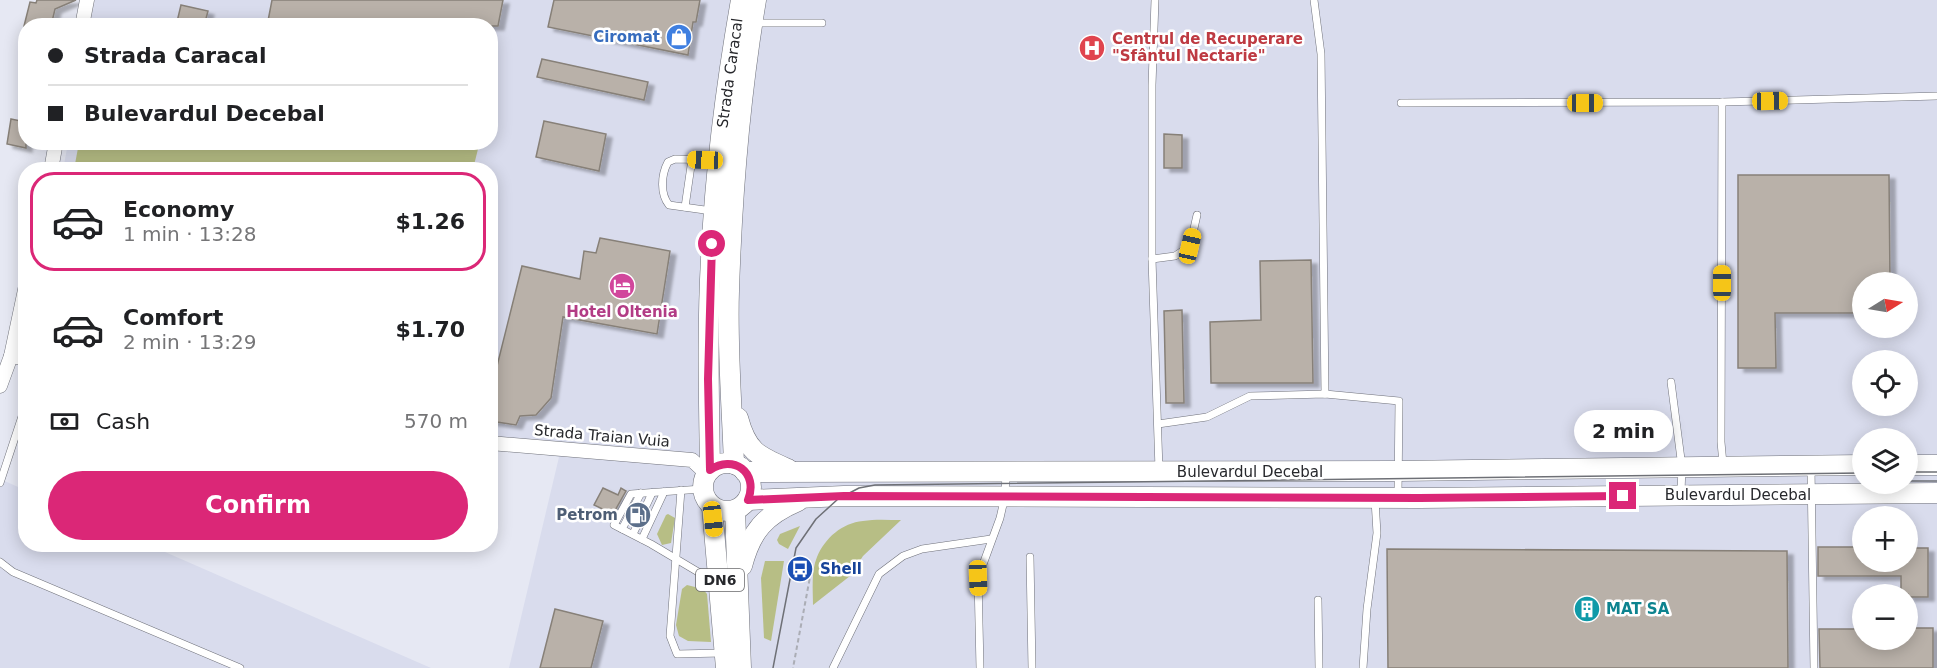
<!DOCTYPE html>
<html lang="en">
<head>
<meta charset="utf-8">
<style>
	:root { --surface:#fff; --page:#f6f6f6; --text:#202124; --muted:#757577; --line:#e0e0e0; --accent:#db2777 }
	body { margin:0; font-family:"DejaVu Sans",sans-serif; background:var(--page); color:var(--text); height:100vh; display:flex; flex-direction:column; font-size:22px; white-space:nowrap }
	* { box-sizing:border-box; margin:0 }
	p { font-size:20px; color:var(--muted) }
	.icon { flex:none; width:33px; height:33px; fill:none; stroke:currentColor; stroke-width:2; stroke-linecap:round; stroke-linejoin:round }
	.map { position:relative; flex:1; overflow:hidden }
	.sheet { position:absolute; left:18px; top:162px; width:480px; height:390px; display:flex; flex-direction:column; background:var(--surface); border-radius:24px; box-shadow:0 3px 15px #0003 }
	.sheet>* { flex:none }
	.banner { position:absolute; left:18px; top:18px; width:480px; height:132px; border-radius:24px; box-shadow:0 3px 15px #0003; display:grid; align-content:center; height:132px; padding:0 30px; background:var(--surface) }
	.needle { width:39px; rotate:79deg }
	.fabs { position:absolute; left:1852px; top:272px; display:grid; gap:12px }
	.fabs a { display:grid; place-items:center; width:66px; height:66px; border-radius:50%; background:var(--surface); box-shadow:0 3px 15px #0003; font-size:30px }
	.end { position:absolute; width:27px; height:27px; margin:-14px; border:8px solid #db2777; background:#fff; box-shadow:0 0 0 3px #fff }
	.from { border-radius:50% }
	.bubble { position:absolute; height:42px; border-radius:21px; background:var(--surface); box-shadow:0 3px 15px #0003; font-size:20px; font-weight:700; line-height:42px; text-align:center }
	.car { position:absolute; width:18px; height:36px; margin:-18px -9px; border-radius:8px; box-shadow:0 0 4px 2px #0007; background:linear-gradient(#f5c518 24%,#345 0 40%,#f5c518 0 76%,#345 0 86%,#f5c518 0) }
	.banner b { display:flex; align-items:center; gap:21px; height:57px; font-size:22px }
	.banner b+b { border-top:2px solid var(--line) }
	.banner i { width:15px; height:15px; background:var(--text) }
	ul { padding:10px 0 0; list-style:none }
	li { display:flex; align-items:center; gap:18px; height:99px; margin:0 12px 9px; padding:0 18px; border:3px solid transparent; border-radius:24px }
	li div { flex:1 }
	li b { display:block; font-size:22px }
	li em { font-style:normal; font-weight:700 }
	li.current { border-color:var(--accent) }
	li>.icon { width:54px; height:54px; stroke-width:1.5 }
	.pay { display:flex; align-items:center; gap:15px; height:66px; padding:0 30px; font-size:22px }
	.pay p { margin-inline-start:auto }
	.primary-button { display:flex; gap:12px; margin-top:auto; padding:12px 30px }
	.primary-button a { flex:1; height:69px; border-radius:36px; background:var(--accent); color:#fff; font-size:24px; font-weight:700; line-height:69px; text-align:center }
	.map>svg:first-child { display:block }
	.built { fill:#d9dced; fill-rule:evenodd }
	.green { fill:#b7be85 }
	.building { fill:#b9b1a9; stroke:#878078; stroke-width:1.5; filter:url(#shadow) }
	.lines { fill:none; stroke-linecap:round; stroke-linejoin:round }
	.lane-casing { stroke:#6f717a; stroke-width:8 }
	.street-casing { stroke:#6f717a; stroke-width:15 }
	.primary-casing { stroke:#6f717a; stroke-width:21 }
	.path { stroke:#abadb5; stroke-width:2; stroke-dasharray:4.5 3; stroke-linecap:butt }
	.lane { stroke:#fff; stroke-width:7 }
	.street { stroke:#fff; stroke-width:14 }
	.primary { stroke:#fff; stroke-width:20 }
	.tram { stroke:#6e7076; stroke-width:1.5 }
	.route { stroke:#db2777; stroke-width:8 }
	.labels { text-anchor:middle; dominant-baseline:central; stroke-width:5; stroke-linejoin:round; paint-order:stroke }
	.shield { fill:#fff; stroke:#68686b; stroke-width:1.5 }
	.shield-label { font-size:14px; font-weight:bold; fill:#27282c }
	.shop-label { font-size:15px; font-weight:bold; fill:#366cbe; stroke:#fff; text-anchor:end }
	.health-label { font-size:15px; font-weight:bold; fill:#be3a42; stroke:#fff; text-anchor:start }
	.street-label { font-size:15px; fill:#27282c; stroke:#fff }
	.hotel-label { font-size:15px; font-weight:bold; fill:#b23c85; stroke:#fff }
	.service-label { font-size:15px; font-weight:bold; fill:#4e5e75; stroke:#fff; text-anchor:end }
	.transit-label { font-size:15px; font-weight:bold; fill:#164399; stroke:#fff; text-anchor:start }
	.culture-label { font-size:15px; font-weight:bold; fill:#0d838f; stroke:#fff; text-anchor:start }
</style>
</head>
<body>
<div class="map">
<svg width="1937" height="668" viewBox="0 0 1937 668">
	<defs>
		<filter id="shadow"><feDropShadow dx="6" dy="4" stdDeviation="1.5" flood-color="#0004"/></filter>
	</defs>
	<rect width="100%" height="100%" fill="#e6e8f3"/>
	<!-- built -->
	<g class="built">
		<path d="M95,0h1842v668h-1428l50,-211 -68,-11 -1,-276h-427l5,-27 422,-1v-116l-400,-1zM1863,282h45v45h-45zM1863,360h45v45h-45zM1863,438h45v45h-45zM1863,516h45v45h-45zM1863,594h45v45h-45z"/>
		<path d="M0,479l25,11 1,54 123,1 282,123h-431z"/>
	</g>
	<!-- green -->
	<g class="green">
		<path d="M469,142l10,3 -6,24h-399l5,-26z"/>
		<path d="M668,514l7,4 -4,25 -9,2 -5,-11 9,-19z"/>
		<path d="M901,520l-38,36 -13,20 -37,29c0,-15 -2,-34 4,-48 8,-19 25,-34 46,-36 12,-2 25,-1 38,-1z"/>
		<path d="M800,526l-12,23 -9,-5 -2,-4 3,-6z"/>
		<path d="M765,561h19l-13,80 -7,-3 -3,-60z"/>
		<path d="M687,585l16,4 4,5 4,48 -23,-1 -9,-5 -3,-11 6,-36z"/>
	</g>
	<!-- building -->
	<g class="building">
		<path d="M37,0h39l-21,9 -4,17h-27l6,-24 6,1z"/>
		<path d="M272,0h231l-5,26h-231z"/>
		<path d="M554,0h146l-4,22h-3l-5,33 -140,-28z"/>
		<path d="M181,5l27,6 -4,15h-28z"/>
		<path d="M542,59l106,23 -4,18 -107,-23z"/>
		<path d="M11,119l15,3v26l-19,-4z"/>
		<path d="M544,121l62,13 -7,37 -63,-14z"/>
		<path d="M1164,134l18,1v33h-18z"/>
		<path d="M1738,175h151l1,107h-27v31h-88l1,55h-38z"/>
		<path d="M600,238l70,13 -13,83 -94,-17 -12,81 -15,17 -16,1 -4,9 -26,-4v-27l32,-128 58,13 4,-28 12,2z"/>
		<path d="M1311,260l2,123h-102l-1,-61 51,-2 -1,-59z"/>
		<path d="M1182,310l2,93h-18l-2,-92z"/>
		<path d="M603,488l15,7 3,-7 5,3 -13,23 -19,-9z"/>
		<path d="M1818,547h45v14h45v-13h20v49h-20v-3h-7v-18h-83z"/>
		<path d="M1387,549l400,2 1,117h-400z"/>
		<path d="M555,609l48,12 -12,47h-51z"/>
		<path d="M1908,628h25v40h-113l-1,-39h44v10h45z"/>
	</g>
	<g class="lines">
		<defs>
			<g id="lane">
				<path d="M1155,0l-3,85v174l7,211"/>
				<path d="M1314,0l7,54 4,340"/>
				<path d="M755,23h67"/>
				<path d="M1722,102l-1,340 2,22"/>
				<path d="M1401,103l321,-1 215,-6"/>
				<path d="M685,207l7,-48"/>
				<path d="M712,211l-43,-6c-9,-11 -8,-30 -1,-43l7,-3 41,1"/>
				<path d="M1152,259l23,-3 15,-10 7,-31"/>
				<path d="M1671,382l11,85 -1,25"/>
				<path d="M1158,424l49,-7 43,-21 75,-2 74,7 -1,94"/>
				<path d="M1811,468l3,200"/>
				<path d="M0,483l26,-79"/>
				<path d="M702,489l-71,5 -17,31 37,19 64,38"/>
				<path d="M681,490l-11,146 7,18 45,-1"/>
				<path d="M622,529l19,-36"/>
				<path d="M633,534l19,-41"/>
				<path d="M642,539l22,-47"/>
				<path d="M1030,557l2,111"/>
				<path d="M0,562l13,10 227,96"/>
				<path d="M1318,600l1,68"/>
				<path d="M833,668l46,-94 24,-18 19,-7 69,-10"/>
				<path d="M980,668l-2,-90 22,-60 5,-22 1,-23"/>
				<path d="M1363,668l4,-59 10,-76 -2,-33"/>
			</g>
			<g id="street">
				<path d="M82,26l5,-26"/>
				<path d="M51,170l5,-28"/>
				<path d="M26,285l-15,71 15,3"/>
				<path d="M0,386l11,-30"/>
				<path d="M490,443l202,17 14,13"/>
			</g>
			<g id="primary">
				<path d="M738,418c9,34 20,38 50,51"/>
				<circle cx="727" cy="487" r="24"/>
				<path d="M734,464c-2,-57 -7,-116 -5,-173 3,-98 11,-195 27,-291"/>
				<path d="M1908,465h29"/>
				<path d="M710,470c-1,-71 -3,-141 1,-211 4,-87 15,-174 30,-259"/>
				<path d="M745,472l653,-1 465,-6"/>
				<path d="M748,500l96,-4 575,2 518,-5"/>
				<path d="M712,507l14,161"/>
				<path d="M735,510l6,158"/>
				<path d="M742,566c9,-35 23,-51 56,-65"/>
			</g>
		</defs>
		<!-- lane casing -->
		<use href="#lane" class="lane-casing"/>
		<!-- street casing -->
		<use href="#street" class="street-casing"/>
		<!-- primary casing -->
		<use href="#primary" class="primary-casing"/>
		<!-- path -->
		<path class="path" d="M790,561l16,6 4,10 -17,91"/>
		<!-- lane -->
		<use href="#lane" class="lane"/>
		<!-- street -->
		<use href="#street" class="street"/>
		<!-- primary -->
		<use href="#primary" class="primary"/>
		<!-- tram -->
		<g class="tram">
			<path d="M1908,472h29"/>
			<path d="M1908,481h29"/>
			<path d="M773,668l23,-120 20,-29 22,-20 21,-11 16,-3 988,-12"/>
		</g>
	</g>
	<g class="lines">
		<!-- route -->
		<path class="route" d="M712,244l-4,135 2,91c23,-16 49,2 38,30l96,-4 575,2 204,-2"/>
	</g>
	<!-- icons -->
	<defs>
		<symbol id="shop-disc" viewBox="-11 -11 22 22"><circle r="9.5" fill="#3f7fe0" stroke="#fff"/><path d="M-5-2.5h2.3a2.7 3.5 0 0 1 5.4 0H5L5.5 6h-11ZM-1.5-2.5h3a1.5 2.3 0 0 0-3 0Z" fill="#fff"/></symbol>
		<symbol id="hospital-disc" viewBox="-11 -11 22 22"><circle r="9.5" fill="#e0444e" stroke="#fff"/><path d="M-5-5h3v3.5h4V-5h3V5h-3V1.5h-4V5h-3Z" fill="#fff"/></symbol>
		<symbol id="hotel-disc" viewBox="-11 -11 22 22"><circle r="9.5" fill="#d1479c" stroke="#fff"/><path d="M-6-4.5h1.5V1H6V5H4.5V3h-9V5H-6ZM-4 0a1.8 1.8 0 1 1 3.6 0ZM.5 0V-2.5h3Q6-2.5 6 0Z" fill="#fff"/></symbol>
		<symbol id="fuel-disc" viewBox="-11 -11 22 22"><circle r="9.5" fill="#5c6f8a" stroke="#fff"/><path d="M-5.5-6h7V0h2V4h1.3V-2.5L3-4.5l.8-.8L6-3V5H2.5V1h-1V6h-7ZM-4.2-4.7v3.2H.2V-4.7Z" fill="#fff"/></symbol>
		<symbol id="bus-disc" viewBox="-11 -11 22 22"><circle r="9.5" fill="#1a4fb4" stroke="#fff"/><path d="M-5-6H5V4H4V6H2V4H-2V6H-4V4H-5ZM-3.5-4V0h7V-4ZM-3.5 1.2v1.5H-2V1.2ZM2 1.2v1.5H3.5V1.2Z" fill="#fff"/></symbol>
		<symbol id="building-disc" viewBox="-11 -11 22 22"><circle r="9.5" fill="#0f9aa8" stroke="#fff"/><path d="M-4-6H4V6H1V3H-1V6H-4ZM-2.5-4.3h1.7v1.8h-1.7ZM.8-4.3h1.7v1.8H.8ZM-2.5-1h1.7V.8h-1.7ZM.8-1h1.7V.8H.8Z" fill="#fff"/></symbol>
	</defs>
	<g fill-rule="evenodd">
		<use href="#shop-disc" x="664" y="22" width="30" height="30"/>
		<use href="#hospital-disc" x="1077" y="33" width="30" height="30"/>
		<use href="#hotel-disc" x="607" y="271" width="30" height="30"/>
		<use href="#fuel-disc" x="623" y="500" width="30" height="30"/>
		<use href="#bus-disc" x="785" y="554" width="30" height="30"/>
		<use href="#building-disc" x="1572" y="594" width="30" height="30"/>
	</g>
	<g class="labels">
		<!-- shield labels -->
		<rect class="shield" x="696" y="569" width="48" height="22" rx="4.5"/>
		<g class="shield-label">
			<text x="720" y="580">DN6</text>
		</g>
		<!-- shop labels -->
		<g class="shop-label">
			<text x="660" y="37">Ciromat</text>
		</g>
		<!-- health labels -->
		<g class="health-label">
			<text x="1112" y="39">Centrul de Recuperare<tspan x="1112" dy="17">"Sfântul Nectarie"</tspan></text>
		</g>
		<!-- street labels -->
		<g class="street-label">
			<text transform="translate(730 73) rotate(-82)">Strada Caracal</text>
			<text transform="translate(602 436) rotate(5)">Strada Traian Vuia</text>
			<text x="1250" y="472">Bulevardul Decebal</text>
			<text x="1738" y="495">Bulevardul Decebal</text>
		</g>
		<!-- hotel labels -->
		<g class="hotel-label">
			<text x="622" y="312">Hotel Oltenia</text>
		</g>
		<!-- service labels -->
		<g class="service-label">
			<text x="618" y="515">Petrom</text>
		</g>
		<!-- transit labels -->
		<g class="transit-label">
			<text x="820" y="569">Shell</text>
		</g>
		<!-- culture labels -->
		<g class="culture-label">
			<text x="1606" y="609">MAT SA</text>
		</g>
	</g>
</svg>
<div class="fabs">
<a><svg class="needle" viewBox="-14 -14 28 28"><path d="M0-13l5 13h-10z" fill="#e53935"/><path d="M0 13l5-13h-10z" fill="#757577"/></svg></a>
<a><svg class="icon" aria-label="locate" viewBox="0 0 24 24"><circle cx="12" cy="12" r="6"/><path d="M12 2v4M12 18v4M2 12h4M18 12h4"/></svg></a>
<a><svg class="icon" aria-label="layers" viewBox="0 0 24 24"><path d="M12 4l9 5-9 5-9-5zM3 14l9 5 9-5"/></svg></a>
<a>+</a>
<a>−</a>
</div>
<i class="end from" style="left:712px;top:244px"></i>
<i class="end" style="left:1623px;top:496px"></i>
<div class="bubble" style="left:1574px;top:410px;width:99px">2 min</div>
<i class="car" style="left:1770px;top:101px;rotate:89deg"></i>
<i class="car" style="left:1585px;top:103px;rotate:90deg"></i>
<i class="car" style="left:705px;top:160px;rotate:272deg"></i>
<i class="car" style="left:1190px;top:246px;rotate:13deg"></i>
<i class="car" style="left:1722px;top:283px;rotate:0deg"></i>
<i class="car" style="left:713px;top:519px;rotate:174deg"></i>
<i class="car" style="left:978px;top:578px;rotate:178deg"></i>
<div class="banner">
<b><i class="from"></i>Strada Caracal</b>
<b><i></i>Bulevardul Decebal</b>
</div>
<section class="sheet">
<ul>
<li class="current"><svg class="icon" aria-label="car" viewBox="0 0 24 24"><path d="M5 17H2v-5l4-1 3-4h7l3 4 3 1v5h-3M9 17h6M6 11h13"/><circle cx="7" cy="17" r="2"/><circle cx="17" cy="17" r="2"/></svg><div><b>Economy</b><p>1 min · 13:28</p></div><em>$1.26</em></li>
<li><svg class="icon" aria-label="car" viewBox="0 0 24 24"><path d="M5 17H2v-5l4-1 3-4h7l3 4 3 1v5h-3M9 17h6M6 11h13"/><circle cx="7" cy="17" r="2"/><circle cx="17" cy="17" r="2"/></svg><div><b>Comfort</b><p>2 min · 13:29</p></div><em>$1.70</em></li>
</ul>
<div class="pay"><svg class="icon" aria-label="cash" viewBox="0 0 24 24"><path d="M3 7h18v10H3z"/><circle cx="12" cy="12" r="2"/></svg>Cash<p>570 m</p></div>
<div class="primary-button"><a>Confirm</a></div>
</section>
</div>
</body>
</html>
